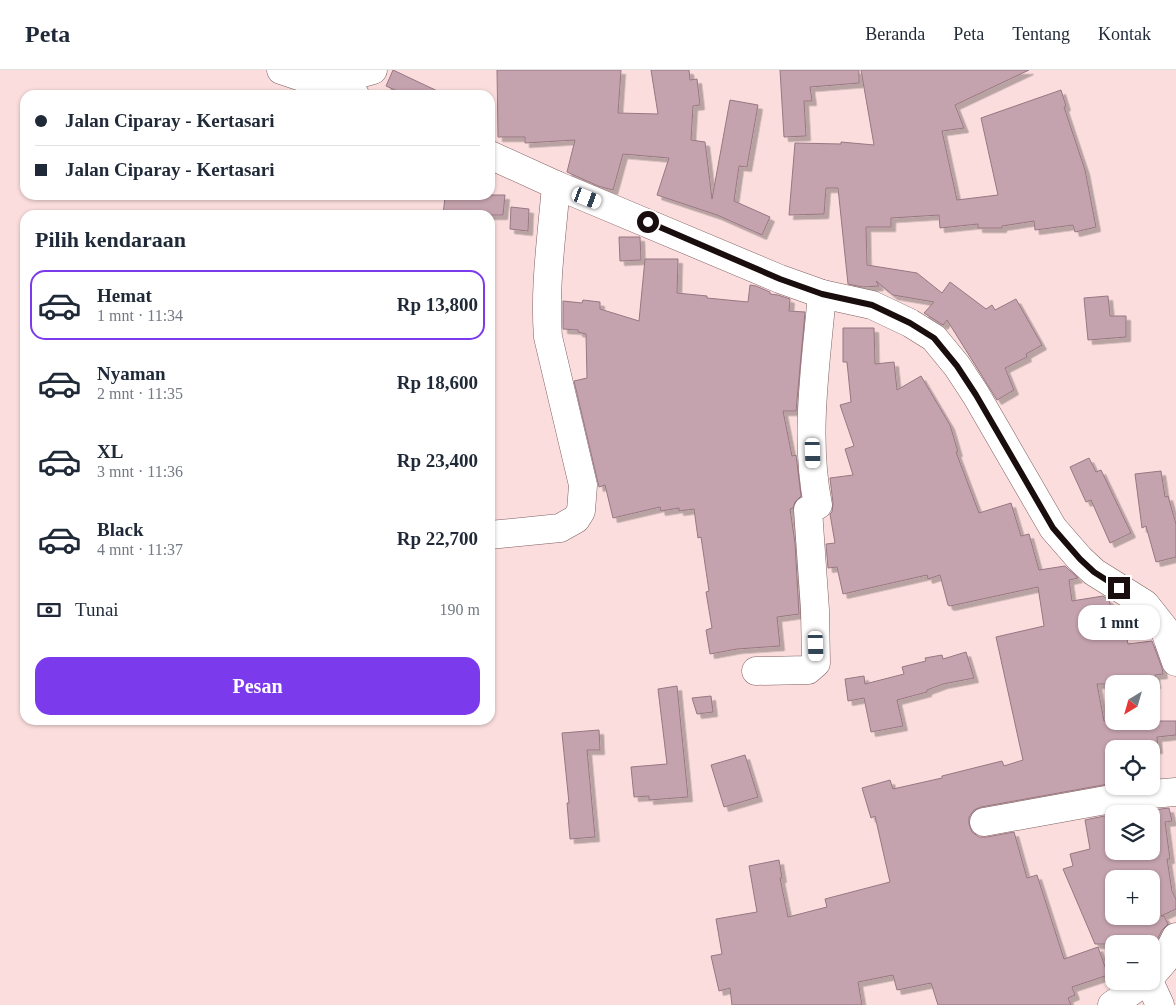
<!DOCTYPE html>
<html lang="id">
<head>
<meta charset="utf-8">
<style>
	:root { --surface:#fff; --page:#f2f2f3; --text:#1f2937; --muted:#747a83; --line:#e0e1e3; --accent:#7c3aed }
	body { margin:0; font-family:"Times New Roman",serif; background:var(--page); color:var(--text); height:100vh; display:flex; flex-direction:column; font-size:19px; white-space:nowrap }
	* { box-sizing:border-box; margin:0 }
	p { font-size:16px; color:var(--muted) }
	.icon { flex:none; width:28px; height:28px; fill:none; stroke:currentColor; stroke-width:2; stroke-linecap:round; stroke-linejoin:round }
	.map { position:relative; flex:1; overflow:hidden }
	.details { position:absolute; left:20px; top:140px; width:475px; height:515px; display:flex; flex-direction:column; background:var(--surface); border-radius:15px; box-shadow:0 1px 4px #0004 }
	.details>* { flex:none }
	.top-card { position:absolute; left:20px; top:20px; width:475px; height:110px; border-radius:15px; box-shadow:0 1px 4px #0004; display:grid; align-content:center; height:110px; padding:0 15px; background:var(--surface) }
	.needle { width:32px; rotate:217deg }
	.buttons { position:absolute; left:1105px; top:605px; display:grid; gap:10px }
	.buttons a { display:grid; place-items:center; width:55px; height:55px; border-radius:10px; background:var(--surface); box-shadow:0 1px 4px #0004; font-size:25px }
	.end { position:absolute; width:22px; height:22px; margin:-11px; border:6px solid #190d0d; background:#fff; box-shadow:0 0 0 2px #fff }
	.from { border-radius:50% }
	.bubble { position:absolute; height:35px; border-radius:15px; background:var(--surface); box-shadow:0 1px 4px #0004; font-size:16px; font-weight:800; line-height:35px; text-align:center }
	.car { position:absolute; width:15px; height:30px; margin:-15px -8px; border-radius:6px; box-shadow:0 0 4px 1px #0007; background:linear-gradient(#fff 24%,#345 0 40%,#fff 0 76%,#345 0 86%,#fff 0) }
	.top-card b { display:flex; align-items:center; gap:18px; height:48px; font-size:19px }
	.top-card b+b { border-top:1px solid var(--line) }
	.top-card i { width:12px; height:12px; background:var(--text) }
	ul { padding:0; list-style:none }
	li { display:flex; align-items:center; gap:15px; height:70px; margin:0 10px 8px; padding:0 5px; border:2px solid transparent; border-radius:15px }
	li div { flex:1 }
	li b { display:block; font-size:19px }
	li em { font-style:normal; font-weight:800 }
	li.on { border-color:var(--accent) }
	li>.icon { width:45px; height:45px; stroke-width:1.5 }
	h2 { padding:0 15px; font-size:22px; line-height:60px }
	.pay { display:flex; align-items:center; gap:12px; height:55px; padding:0 15px; font-size:19px }
	.pay p { margin-inline-start:auto }
	.button { display:flex; gap:10px; margin-top:auto; padding:10px 15px }
	.button a { flex:1; height:58px; border-radius:15px; background:var(--accent); color:#fff; font-size:20px; font-weight:800; line-height:58px; text-align:center }
	header { display:flex; align-items:center; gap:30px; box-sizing:border-box; height:70px; padding:0 25px; background:var(--surface); border-bottom:1px solid var(--line) }
	header strong { font-size:24px }
	nav { display:flex; gap:28px; margin-inline-start:auto; font-size:18px }
	.map>svg:first-child { display:block }
	.building { fill:#c5a3ae; stroke:#977782; fill-rule:evenodd; filter:url(#shadow) }
	.lines { fill:none; stroke-linecap:round; stroke-linejoin:round }
	.minor-casing { stroke:#805f60; stroke-width:29 }
	.major-casing { stroke:#805f60; stroke-width:29 }
	.minor { stroke:#fff; stroke-width:28 }
	.major { stroke:#fff; stroke-width:28 }
	.route { stroke:#190d0d; stroke-width:6 }
</style>
</head>
<body>
<header>
<strong>Peta</strong>
<nav><a>Beranda</a><a>Peta</a><a>Tentang</a><a>Kontak</a></nav>
</header>
<div class="map">
<svg width="1176" height="935" viewBox="0 0 1176 935">
	<defs>
		<filter id="shadow"><feDropShadow dx="4.5" dy="4.5" stdDeviation="0" flood-color="#0004"/></filter>
	</defs>
	<rect width="100%" height="100%" fill="#fbdddd"/>
	<!-- building -->
	<g class="building">
		<path d="M393,0l53,25h-40l-20,-9z"/>
		<path d="M497,0h124l-3,43 40,1 -7,-44h38l1,10 7,-1 3,26 -7,1 -2,34 14,2 7,57 18,-99 28,5 -11,62 -8,-1 -5,35 36,16 -8,18 -45,-20 -60,-20 12,-37 -46,-4 -10,36 -15,-4 -31,-14 8,-32 -50,3v-6h-27z"/>
		<path d="M780,0h79v13l-49,4 2,14h-8l2,35 -22,1z"/>
		<path d="M861,0h168l-74,35 9,23 -22,3 15,69 41,-5 -17,-77 80,-28 5,16 -2,1 21,63 11,57 -21,5 -2,-7 -38,5 -1,-9 -32,5v2h-24v-4l-38,4 -1,-13 -48,3v9h-25l1,38 50,8 25,20 8,-11 36,27 6,-4 3,5 21,-11 26,46 -16,9 1,3 -22,11 9,22 -17,10 -50,-80 -4,5 -19,-12 10,-11 -41,-7 -17,-14 3,5 -16,1 -15,-3 -10,-96h-12l-2,26 -35,1 6,-72 46,1v-2l33,3z"/>
		<path d="M468,125h37l-2,20h-60l2,-18 22,2z"/>
		<path d="M511,137l18,2 -1,22 -18,-2z"/>
		<path d="M619,167h21l1,23 -21,1z"/>
		<path d="M645,189h33l-1,34 30,3v2l41,4 2,-17 6,1 14,6v2l8,1 12,4 -1,12 16,1 -9,99h-13l9,45 4,-1 5,41 -6,6 -2,6 -3,1 5,34 4,71 -22,3 3,29 -43,3 -27,5 -4,-24 6,-2 -6,-36 3,-1 -8,-54 -3,1 -4,-29 -15,2v-3l-18,3 -1,-4 -47,11 -8,-33 -6,2 -25,-106 13,-3 -1,-44 -8,-2v-2l-15,-1v-28l19,2 1,-3 17,2v7l39,12z"/>
		<path d="M1108,226l2,20h16v21l-38,3 -4,-42z"/>
		<path d="M843,258h31l1,36 19,-2 3,28 24,-14 29,49 8,27h-2l23,61 32,-10 10,33 8,-2 10,36 26,-4 13,12 -9,2 3,21 31,-5 6,4 2,8 6,-1 6,32h4l1,5 24,-3 10,27 1,6 -8,1 1,9h-59l7,37h72v14l-19,2 1,12h-44v34l-133,24 -7,3 -5,7v7l3,8 7,5h8l27,-5 13,46 10,-3 27,84 34,-12 10,28 -36,12 3,8 -7,3 3,7h-133l-7,-22 -34,7 -4,-15 -35,7 4,23h-130l-2,-17 -11,3 -8,-35 11,-2 -6,-35 41,-7 -8,-46 30,-6 3,18h-2l8,39 39,-10 -2,-8 65,-17 -15,-66 -4,2 -9,-30 28,-8 3,9 49,-11v-2l60,-15 2,5 19,-6 -27,-123 48,-11 -6,-39 -88,19 -2,-1 -8,-30 -12,4 -1,-4 -84,19 -6,-27 -9,1 -2,-24 9,-1 -5,-29 2,-2 1,-9 -3,-25 23,-3 -8,-26 9,-3 -14,-41 11,-3 -4,-40h-4z"/>
		<path d="M1089,388l7,14 5,-2 30,63 -21,10 -19,-43 -5,2 -16,-35z"/>
		<path d="M1161,401l4,26 3,-1 8,28v33l-20,5 -10,-36 -4,2 -7,-54z"/>
		<path d="M966,582l8,26 -31,6 -16,6v2l-30,8 6,26 -32,6 -7,-34 -16,3 -3,-22 19,-3 1,8 39,-10 -2,-7 24,-6 -1,-3 17,-3 1,4z"/>
		<path d="M677,616l11,111 -39,3v-4l-15,1 -3,-30 36,-3 -9,-75z"/>
		<path d="M711,626l2,16 -16,2 -5,-16z"/>
		<path d="M599,660l1,20h-13l8,87 -25,2 -3,-36h2l-7,-70z"/>
		<path d="M745,685l13,42 -34,10 -13,-42z"/>
		<path d="M1169,738l3,13 -7,1 5,37h-3l5,32 4,8v10l-15,7h3l4,8 -6,6 -5,10 -8,4h-54l-32,-75 10,-3 -3,-12 20,-5 -5,-29 29,-6v37h37v-37h-33zM1109,809h42v37h-37v-16z"/>
	</g>
	<g class="lines">
		<defs>
			<g id="minor">
				<path d="M324,14l49,-14"/>
				<path d="M490,465l70,-7 16,-9 5,-8 2,-26 -35,-148c-4,-50 4,-102 8,-152"/>
				<path d="M756,601l52,-1 8,-7 -1,-53 -7,-100 10,-5c-14,-68 -2,-141 4,-211"/>
				<path d="M984,752l144,-26 48,-4"/>
				<path d="M1149,911l11,24"/>
			</g>
			<g id="major">
				<path d="M281,0l74,25"/>
				<path d="M490,85l66,30 224,94 42,15 50,11 38,18 24,15 23,28 19,29 77,133 27,31 14,13 51,32 19,24 12,34"/>
				<path d="M1151,906l13,-15 12,-24"/>
				<path d="M1112,935l34,-24"/>
			</g>
		</defs>
		<!-- minor casing -->
		<use href="#minor" class="minor-casing"/>
		<!-- major casing -->
		<use href="#major" class="major-casing"/>
		<!-- minor -->
		<use href="#minor" class="minor"/>
		<!-- major -->
		<use href="#major" class="major"/>
	</g>
	<g class="lines">
		<!-- route -->
		<path class="route" d="M648,152l132,57 42,15 50,11 38,18 24,15 23,28 19,29 77,133 27,31 14,13 25,16"/>
	</g>
</svg>
<div class="buttons">
<a><svg class="needle" viewBox="-14 -14 28 28"><path d="M0-13l5 13h-10z" fill="#e53935"/><path d="M0 13l5-13h-10z" fill="#747a83"/></svg></a>
<a><svg class="icon" aria-label="locate" viewBox="0 0 24 24"><circle cx="12" cy="12" r="6"/><path d="M12 2v4M12 18v4M2 12h4M18 12h4"/></svg></a>
<a><svg class="icon" aria-label="layers" viewBox="0 0 24 24"><path d="M12 4l9 5-9 5-9-5zM3 14l9 5 9-5"/></svg></a>
<a>+</a>
<a>−</a>
</div>
<i class="end from" style="left:648px;top:152px"></i>
<i class="end" style="left:1119px;top:518px"></i>
<div class="bubble" style="left:1078px;top:535px;width:82px">1 mnt</div>
<i class="car" style="left:587px;top:128px;rotate:111deg"></i>
<i class="car" style="left:813px;top:383px;rotate:178deg"></i>
<i class="car" style="left:816px;top:576px;rotate:178deg"></i>
<div class="top-card">
<b><i class="from"></i>Jalan Ciparay - Kertasari</b>
<b><i></i>Jalan Ciparay - Kertasari</b>
</div>
<section class="details">
<h2>Pilih kendaraan</h2>
<ul>
<li class="on"><svg class="icon" aria-label="car" viewBox="0 0 24 24"><path d="M5 17H2v-5l4-1 3-4h7l3 4 3 1v5h-3M9 17h6M6 11h13"/><circle cx="7" cy="17" r="2"/><circle cx="17" cy="17" r="2"/></svg><div><b>Hemat</b><p>1 mnt · 11:34</p></div><em>Rp 13,800</em></li>
<li><svg class="icon" aria-label="car" viewBox="0 0 24 24"><path d="M5 17H2v-5l4-1 3-4h7l3 4 3 1v5h-3M9 17h6M6 11h13"/><circle cx="7" cy="17" r="2"/><circle cx="17" cy="17" r="2"/></svg><div><b>Nyaman</b><p>2 mnt · 11:35</p></div><em>Rp 18,600</em></li>
<li><svg class="icon" aria-label="car" viewBox="0 0 24 24"><path d="M5 17H2v-5l4-1 3-4h7l3 4 3 1v5h-3M9 17h6M6 11h13"/><circle cx="7" cy="17" r="2"/><circle cx="17" cy="17" r="2"/></svg><div><b>XL</b><p>3 mnt · 11:36</p></div><em>Rp 23,400</em></li>
<li><svg class="icon" aria-label="car" viewBox="0 0 24 24"><path d="M5 17H2v-5l4-1 3-4h7l3 4 3 1v5h-3M9 17h6M6 11h13"/><circle cx="7" cy="17" r="2"/><circle cx="17" cy="17" r="2"/></svg><div><b>Black</b><p>4 mnt · 11:37</p></div><em>Rp 22,700</em></li>
</ul>
<div class="pay"><svg class="icon" aria-label="cash" viewBox="0 0 24 24"><path d="M3 7h18v10H3z"/><circle cx="12" cy="12" r="2"/></svg>Tunai<p>190 m</p></div>
<div class="button"><a>Pesan</a></div>
</section>
</div>
</body>
</html>
